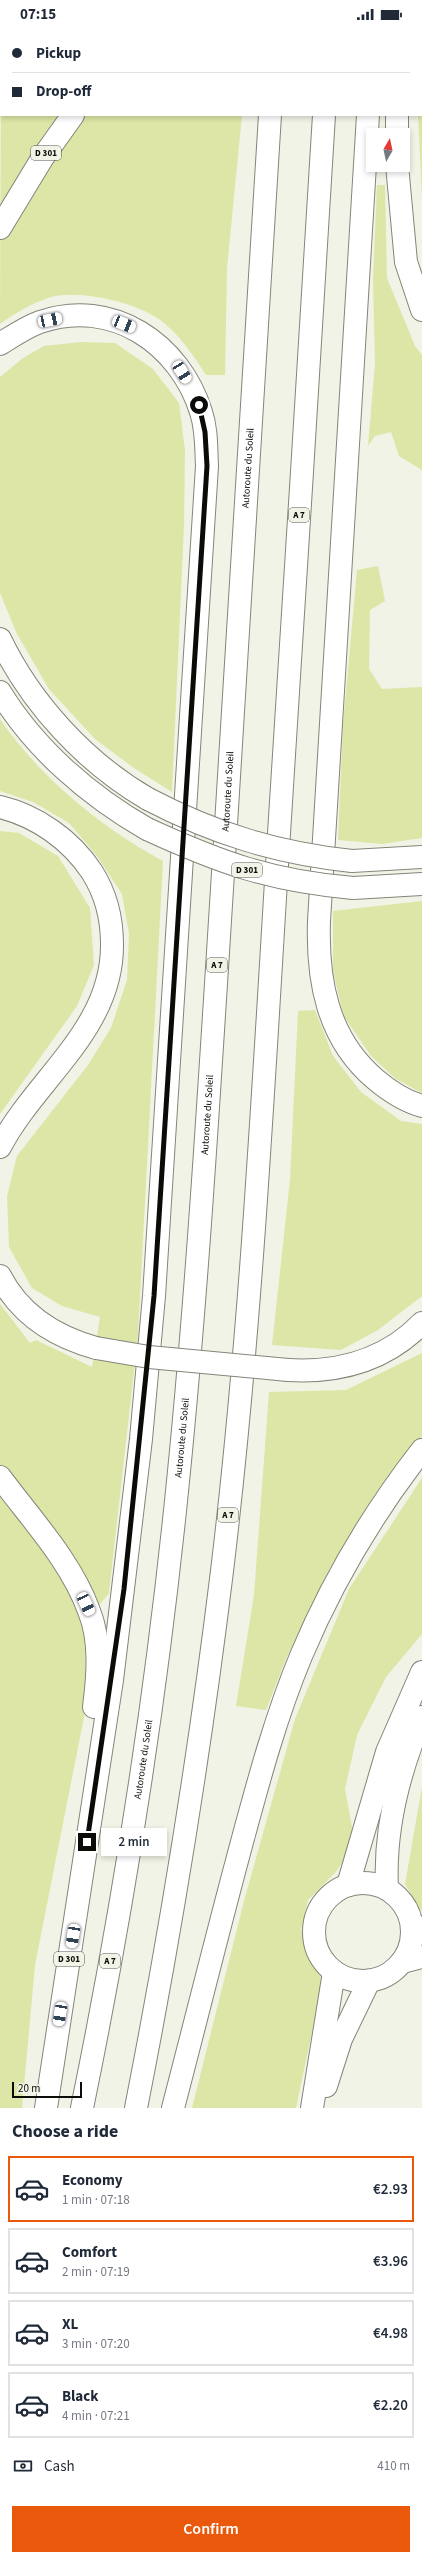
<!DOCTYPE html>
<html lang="en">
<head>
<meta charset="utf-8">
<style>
	:root { --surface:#fff; --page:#f2f2f3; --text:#1f2937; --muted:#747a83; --line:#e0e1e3; --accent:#ea580c }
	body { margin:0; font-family:"Source Sans 3",sans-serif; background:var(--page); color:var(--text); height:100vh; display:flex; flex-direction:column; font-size:15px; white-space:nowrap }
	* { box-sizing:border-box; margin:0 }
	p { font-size:13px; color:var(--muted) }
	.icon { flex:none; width:22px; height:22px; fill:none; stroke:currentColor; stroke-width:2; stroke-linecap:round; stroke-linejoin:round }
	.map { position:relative; height:2080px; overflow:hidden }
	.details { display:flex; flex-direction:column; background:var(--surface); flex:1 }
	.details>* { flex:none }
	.guide { position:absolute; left:0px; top:0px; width:422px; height:88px; box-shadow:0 2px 6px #0003; display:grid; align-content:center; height:88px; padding:0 12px; background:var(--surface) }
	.needle { width:26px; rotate:9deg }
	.fabs { position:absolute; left:366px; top:100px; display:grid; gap:8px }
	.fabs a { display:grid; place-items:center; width:44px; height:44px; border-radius:0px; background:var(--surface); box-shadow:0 2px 6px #0003; font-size:20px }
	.scale { position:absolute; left:12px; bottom:10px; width:70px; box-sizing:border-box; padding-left:4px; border:2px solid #0b0c07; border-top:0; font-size:11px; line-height:14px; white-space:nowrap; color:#0b0c07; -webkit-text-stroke:3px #f0f3e5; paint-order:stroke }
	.end { position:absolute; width:18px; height:18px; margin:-9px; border:5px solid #0b0c07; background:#fff; box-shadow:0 0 0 2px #fff }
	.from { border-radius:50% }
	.bubble { position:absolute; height:28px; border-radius:0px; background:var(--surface); box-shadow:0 2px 6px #0003; font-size:13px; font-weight:600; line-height:28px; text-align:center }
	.car { position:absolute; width:12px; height:24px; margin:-12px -6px; border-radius:5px; box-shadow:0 0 3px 1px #0007; background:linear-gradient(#fff 24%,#345 0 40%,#fff 0 76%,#345 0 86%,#fff 0) }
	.guide b { display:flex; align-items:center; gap:14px; height:38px; font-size:15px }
	.guide b+b { border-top:1px solid var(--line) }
	.guide i { width:10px; height:10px; background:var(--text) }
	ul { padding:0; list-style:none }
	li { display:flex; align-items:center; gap:12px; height:66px; margin:0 8px 6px; padding:0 4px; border:2px solid var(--line); border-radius:0px }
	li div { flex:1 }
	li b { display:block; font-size:15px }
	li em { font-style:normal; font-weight:600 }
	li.current { border-color:var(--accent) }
	li>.icon { width:36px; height:36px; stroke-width:1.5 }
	h2 { padding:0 12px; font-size:18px; line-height:48px }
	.pay { display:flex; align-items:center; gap:10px; height:44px; padding:0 12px; font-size:15px }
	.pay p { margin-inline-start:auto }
	.primary-button { display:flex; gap:8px; margin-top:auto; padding:8px 12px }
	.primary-button a { flex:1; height:46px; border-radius:0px; background:var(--accent); color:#fff; font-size:16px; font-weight:600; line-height:46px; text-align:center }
	.status { display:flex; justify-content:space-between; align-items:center; height:28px; padding:0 20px; background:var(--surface); direction:ltr }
	.status svg { height:11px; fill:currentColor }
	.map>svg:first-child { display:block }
	.green { fill:#dde6a6 }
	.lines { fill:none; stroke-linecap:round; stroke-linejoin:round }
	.minor-casing { stroke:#838579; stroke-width:24 }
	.major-casing { stroke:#838579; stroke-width:24 }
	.highway-casing { stroke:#838579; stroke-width:24 }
	.minor { stroke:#fff; stroke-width:22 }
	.major { stroke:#fff; stroke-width:22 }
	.highway { stroke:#fff; stroke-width:22 }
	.major-bridge-casing { stroke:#838579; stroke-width:24; stroke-linecap:butt }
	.highway-bridge-casing { stroke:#838579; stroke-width:24; stroke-linecap:butt }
	.major-bridge { stroke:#fff; stroke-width:22 }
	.highway-bridge { stroke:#fff; stroke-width:22 }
	.route { stroke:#0b0c07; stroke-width:5 }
	.labels { text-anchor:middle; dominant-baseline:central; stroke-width:3; stroke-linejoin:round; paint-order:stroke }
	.shield { fill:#f0f3e5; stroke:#50514a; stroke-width:1 }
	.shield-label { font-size:9px; font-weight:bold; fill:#0b0c07 }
	.street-label { font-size:10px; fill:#0b0c07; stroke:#f0f3e5 }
</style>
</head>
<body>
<div class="status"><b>07:15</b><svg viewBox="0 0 49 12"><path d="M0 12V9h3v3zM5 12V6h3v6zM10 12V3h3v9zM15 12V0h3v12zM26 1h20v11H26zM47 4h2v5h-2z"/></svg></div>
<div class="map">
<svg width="422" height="2080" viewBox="0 0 422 2080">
	<rect width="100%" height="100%" fill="#f0f3e5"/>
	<!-- green -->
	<g class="green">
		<path d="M92,0h156l-157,1z"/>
		<path d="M416,0h6v170l-4,-83h3v-86z"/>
		<path d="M1,40v47h241l-15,153 -2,107h-19c-12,-19 -25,-38 -42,-52 -23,-20 -84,-34 -113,-26 -17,5 -38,17 -51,27z"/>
		<path d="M377,157h8l2,93 28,68 7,9v115l-23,-14 -8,-24 -16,4 -7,10 7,-82 -2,-85z"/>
		<path d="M81,314l34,1 38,26 26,34 6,47 -1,75 -12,267 -38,-24 -39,-29 -46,-50 -32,-55 -17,-41v-216l23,-19 21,-12z"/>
		<path d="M378,538l7,35 -15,9 -1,59 13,20 40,-2v151l-40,6 -44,-4 5,-115 14,-155z"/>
		<path d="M0,691c40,59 102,109 163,142l-25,474 -29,258 -25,31 3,78 -52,263 -13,143h-22v-804l30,39 6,-3 56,27 8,-50 -38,-11 -30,-18 -23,-41 -2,-51 10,-40 71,-91 23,-37 16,-48 2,-46 -7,-40 -25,-38 -28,-33 -36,-21 -33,-11z"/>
		<path d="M0,803l19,2 39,23 32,52 4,57 -17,41 -77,108z"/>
		<path d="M422,873v192l-26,-14 -25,-23 -28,-41 -10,-45v-59z"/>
		<path d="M315,982l18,46 28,36 40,29 21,3v172l-44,34 -37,20 -69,-5 18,-165 8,-169z"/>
		<path d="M422,1325v83l-31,39 -60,91 -45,93 -20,51 -30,-4 18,-111 15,-203 77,-2z"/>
		<path d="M422,1450v156l-36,43 -29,58 -12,54 7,38 -1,24 -16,22 -27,27 -7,30 8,28 12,20 -2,21 -23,109h-104l52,-207 51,-182 54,-130z"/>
		<path d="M422,1759v125l-17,-28z"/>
	</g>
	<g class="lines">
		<defs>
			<g id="minor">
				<path d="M412,1896l10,5"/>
				<path d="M402,1934l20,-5"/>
			</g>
			<g id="major">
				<path d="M0,779c37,9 71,33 92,65 14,22 20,46 20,72 1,85 -76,134 -112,203"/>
				<path d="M0,1248c20,39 56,61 96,72"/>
				<path d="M288,1342c51,3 98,-10 134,-47"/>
				<circle cx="363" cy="1904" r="49"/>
				<path d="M348,1857l39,-133 35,-80"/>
				<path d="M387,1861c-3,-58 12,-118 35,-172"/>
				<path d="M326,2058l15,-47 28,-58"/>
				<path d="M312,2080l22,-136"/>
			</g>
			<g id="highway">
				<path d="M396,0v1"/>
				<path d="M29,1l7,-1"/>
				<path d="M133,1v-1"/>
				<path d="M275,1v-1"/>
				<path d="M330,1v-1"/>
				<path d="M373,1v-1"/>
				<path d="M0,3h1"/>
				<path d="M368,87l-49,806c-2,59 8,117 56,158 13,11 29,22 47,27"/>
				<path d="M397,87v20"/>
				<path d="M397,137l9,97 16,48"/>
				<path d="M0,200l43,-71 30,-42"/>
				<path d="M0,316c13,-8 26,-17 40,-22 72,-25 140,22 161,90 6,18 5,36 6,54l-53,830 -13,143 -29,241 -66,428"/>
				<path d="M0,611c31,65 86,124 148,160"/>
				<path d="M0,664c35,57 89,104 147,137"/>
				<path d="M352,833l70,-4"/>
				<path d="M353,860l69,-4"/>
				<path d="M0,1449c31,42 71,84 89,134 12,29 9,65 5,96"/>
				<path id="s1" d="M82,2080c41,-200 73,-403 94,-607 21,-203 33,-408 46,-612 16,-258 32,-516 48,-774"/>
				<path d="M136,2080c35,-178 64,-357 86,-537 29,-240 41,-481 56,-722 16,-245 31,-489 46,-734"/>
				<path d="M173,2080c23,-88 45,-177 69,-266 17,-63 34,-126 59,-186 31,-74 72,-143 121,-206"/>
			</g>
		</defs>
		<!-- minor casing -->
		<use href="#minor" class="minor-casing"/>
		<!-- major casing -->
		<use href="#major" class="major-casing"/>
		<!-- highway casing -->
		<use href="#highway" class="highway-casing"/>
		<!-- minor -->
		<use href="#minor" class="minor"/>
		<!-- major -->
		<use href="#major" class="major"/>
		<!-- highway -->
		<use href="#highway" class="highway"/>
		<defs>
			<path id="major-bridge" d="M96,1320l53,9 139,13"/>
			<g id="highway-bridge">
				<path d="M148,771c67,35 129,54 204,62"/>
				<path d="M147,801c74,34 124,52 206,59"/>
			</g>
		</defs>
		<!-- major-bridge casing -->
		<use href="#major-bridge" class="major-bridge-casing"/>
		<!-- highway-bridge casing -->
		<use href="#highway-bridge" class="highway-bridge-casing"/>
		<!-- major-bridge -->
		<use href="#major-bridge" class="major-bridge"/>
		<!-- highway-bridge -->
		<use href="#highway-bridge" class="highway-bridge"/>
	</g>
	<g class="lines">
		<!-- route -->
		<path class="route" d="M87,1814l37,-253 30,-293 53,-830 -2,-34 -6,-27"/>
	</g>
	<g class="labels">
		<!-- shield labels -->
		<g class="shield">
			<rect x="31" y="118" width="30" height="14" rx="3"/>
			<rect x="289" y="480" width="20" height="14" rx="3"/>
			<rect x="232" y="835" width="30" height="14" rx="3"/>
			<rect x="207" y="930" width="20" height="14" rx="3"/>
			<rect x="218" y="1480" width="20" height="14" rx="3"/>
			<rect x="54" y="1924" width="30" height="14" rx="3"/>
			<rect x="100" y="1926" width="20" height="14" rx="3"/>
		</g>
		<g class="shield-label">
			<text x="46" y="125">D 301</text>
			<text x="299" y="487">A 7</text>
			<text x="247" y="842">D 301</text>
			<text x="217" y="937">A 7</text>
			<text x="228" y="1487">A 7</text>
			<text x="69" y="1931">D 301</text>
			<text x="110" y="1933">A 7</text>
		</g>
		<!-- street labels -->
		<g class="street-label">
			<text stroke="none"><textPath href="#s1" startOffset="1650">Autoroute du Soleil</textPath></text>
			<text stroke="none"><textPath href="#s1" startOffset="1326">Autoroute du Soleil</textPath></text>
			<text stroke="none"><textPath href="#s1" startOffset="1002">Autoroute du Soleil</textPath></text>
			<text stroke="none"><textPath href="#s1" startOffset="678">Autoroute du Soleil</textPath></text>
			<text stroke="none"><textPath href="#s1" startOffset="354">Autoroute du Soleil</textPath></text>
		</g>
	</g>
</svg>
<div class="fabs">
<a><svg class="needle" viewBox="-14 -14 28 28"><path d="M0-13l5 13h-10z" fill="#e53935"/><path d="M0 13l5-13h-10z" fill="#747a83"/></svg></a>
</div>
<div class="scale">20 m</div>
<i class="end from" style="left:199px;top:377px"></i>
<i class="end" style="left:87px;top:1814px"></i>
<div class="bubble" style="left:101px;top:1800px;width:66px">2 min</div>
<i class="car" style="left:50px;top:292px;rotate:78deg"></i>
<i class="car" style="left:124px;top:296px;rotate:112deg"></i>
<i class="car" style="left:182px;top:344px;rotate:148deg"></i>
<i class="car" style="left:86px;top:1576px;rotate:155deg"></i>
<i class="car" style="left:73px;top:1908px;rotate:189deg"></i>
<i class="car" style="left:60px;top:1986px;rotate:189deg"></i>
<div class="guide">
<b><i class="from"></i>Pickup</b>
<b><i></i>Drop-off</b>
</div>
</div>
<section class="details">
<h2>Choose a ride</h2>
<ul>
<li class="current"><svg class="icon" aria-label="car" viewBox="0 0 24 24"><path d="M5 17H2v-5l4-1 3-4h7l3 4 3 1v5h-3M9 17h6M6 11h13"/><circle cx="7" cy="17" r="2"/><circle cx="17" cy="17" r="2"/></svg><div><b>Economy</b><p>1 min · 07:18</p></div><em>€2.93</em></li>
<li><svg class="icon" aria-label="car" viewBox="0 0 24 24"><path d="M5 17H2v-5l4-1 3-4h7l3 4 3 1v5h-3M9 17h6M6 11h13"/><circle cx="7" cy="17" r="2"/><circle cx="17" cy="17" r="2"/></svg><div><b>Comfort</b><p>2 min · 07:19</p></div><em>€3.96</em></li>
<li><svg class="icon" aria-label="car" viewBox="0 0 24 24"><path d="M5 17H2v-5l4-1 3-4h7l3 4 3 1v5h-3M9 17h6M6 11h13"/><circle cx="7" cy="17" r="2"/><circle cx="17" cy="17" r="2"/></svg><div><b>XL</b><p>3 min · 07:20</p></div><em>€4.98</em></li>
<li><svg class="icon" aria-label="car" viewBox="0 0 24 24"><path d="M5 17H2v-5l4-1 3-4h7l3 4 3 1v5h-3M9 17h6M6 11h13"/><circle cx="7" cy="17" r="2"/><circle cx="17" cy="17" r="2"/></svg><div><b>Black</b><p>4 min · 07:21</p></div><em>€2.20</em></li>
</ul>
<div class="pay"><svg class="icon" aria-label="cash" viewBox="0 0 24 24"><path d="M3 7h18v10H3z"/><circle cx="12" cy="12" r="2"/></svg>Cash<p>410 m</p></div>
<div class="primary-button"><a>Confirm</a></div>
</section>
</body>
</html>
